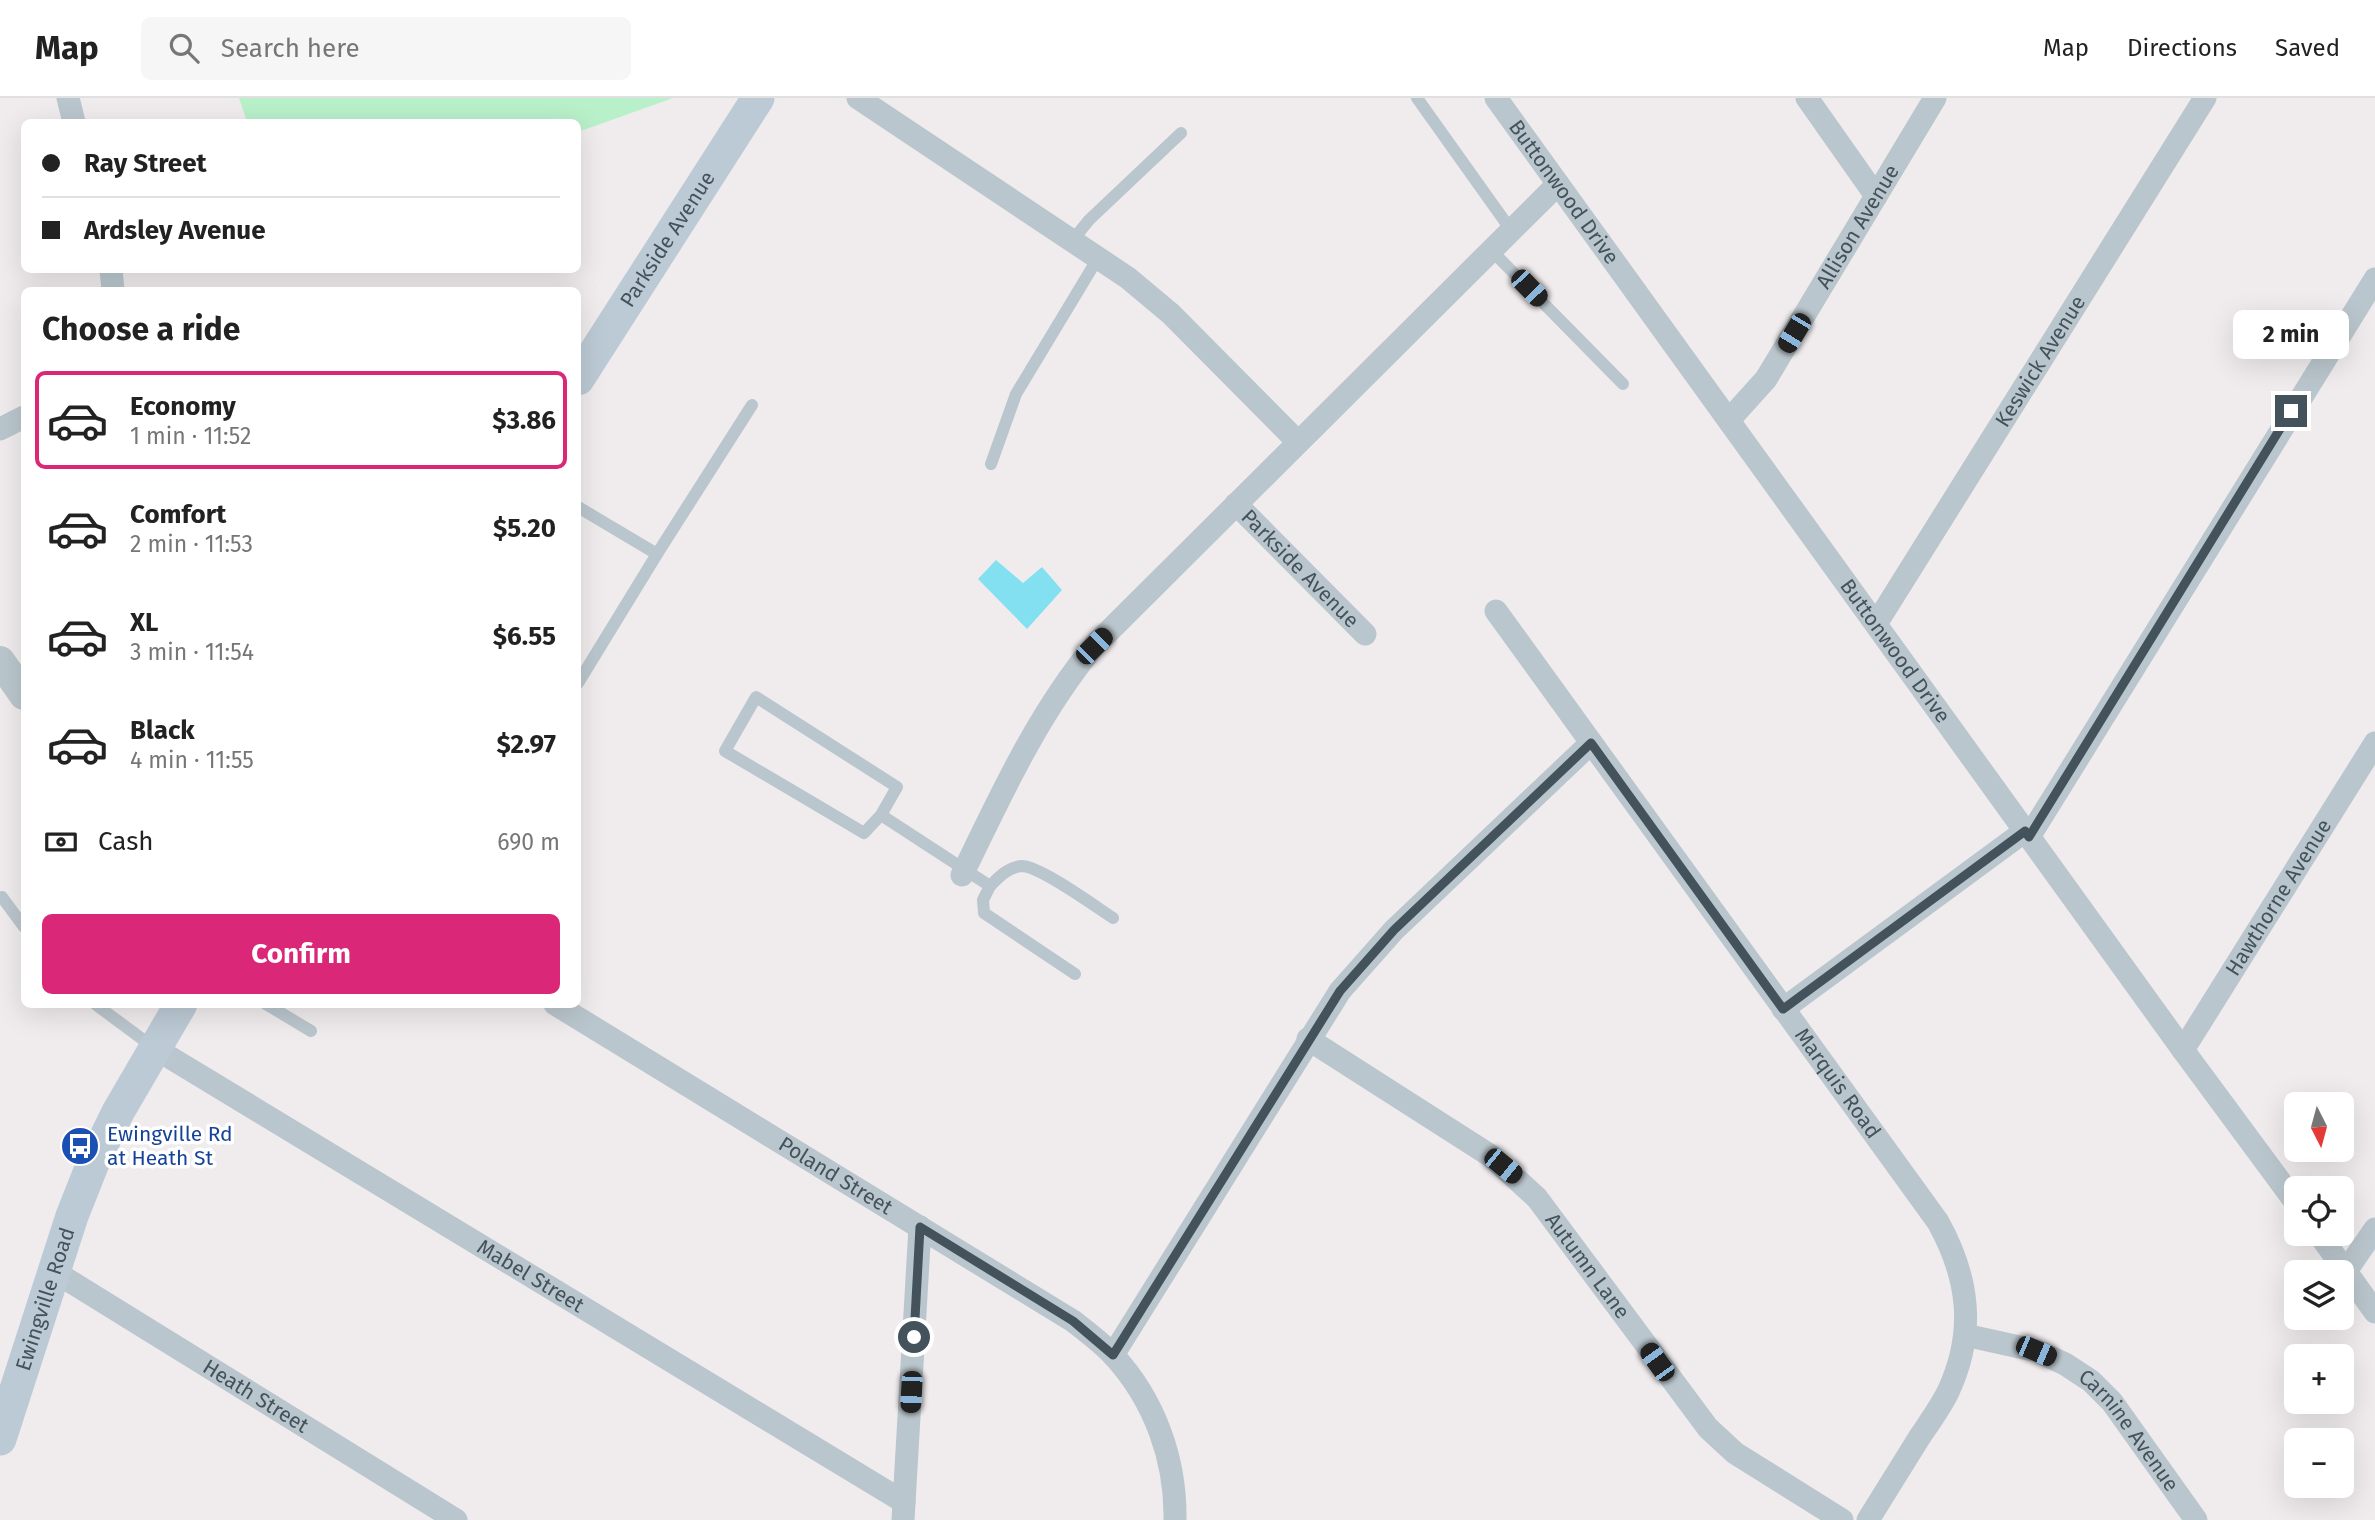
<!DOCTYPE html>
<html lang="en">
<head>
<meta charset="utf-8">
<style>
	:root { --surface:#fff; --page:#f6f6f6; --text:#222; --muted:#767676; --line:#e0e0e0; --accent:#db2777 }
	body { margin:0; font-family:"Fira Sans",sans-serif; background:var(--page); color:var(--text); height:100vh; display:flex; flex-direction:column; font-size:26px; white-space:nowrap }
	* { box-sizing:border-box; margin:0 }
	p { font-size:23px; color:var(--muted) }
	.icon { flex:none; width:38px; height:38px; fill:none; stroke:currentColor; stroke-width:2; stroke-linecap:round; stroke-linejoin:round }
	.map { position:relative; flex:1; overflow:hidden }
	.drawer { position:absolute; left:21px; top:189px; width:560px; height:721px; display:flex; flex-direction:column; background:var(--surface); border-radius:10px; box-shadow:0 7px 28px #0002 }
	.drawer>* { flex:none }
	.hud { position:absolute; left:21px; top:21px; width:560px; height:154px; border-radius:10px; box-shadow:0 7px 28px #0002; display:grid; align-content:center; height:154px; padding:0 21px; background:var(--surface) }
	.needle { width:46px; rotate:174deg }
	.tools { position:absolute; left:2284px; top:994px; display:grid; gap:14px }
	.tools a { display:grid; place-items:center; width:70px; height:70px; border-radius:10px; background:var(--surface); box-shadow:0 7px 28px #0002; font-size:35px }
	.end { position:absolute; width:32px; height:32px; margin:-16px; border:9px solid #44525b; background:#fff; box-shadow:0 0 0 4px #fff }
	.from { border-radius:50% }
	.bubble { position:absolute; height:49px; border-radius:10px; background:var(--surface); box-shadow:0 7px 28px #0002; font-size:23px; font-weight:700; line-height:49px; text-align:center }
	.car { position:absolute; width:21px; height:42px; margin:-21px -10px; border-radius:9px; box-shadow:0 0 5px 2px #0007; background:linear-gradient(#222 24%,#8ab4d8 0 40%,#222 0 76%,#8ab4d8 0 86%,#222 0) }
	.hud b { display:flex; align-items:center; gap:24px; height:66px; font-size:26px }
	.hud b+b { border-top:2px solid var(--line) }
	.hud i { width:18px; height:18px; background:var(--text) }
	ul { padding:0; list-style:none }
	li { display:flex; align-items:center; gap:21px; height:98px; margin:0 14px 10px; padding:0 7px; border:4px solid transparent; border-radius:10px }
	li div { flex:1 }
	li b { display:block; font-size:26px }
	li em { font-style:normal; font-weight:700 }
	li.current { border-color:var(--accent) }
	li>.icon { width:63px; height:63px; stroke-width:1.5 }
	h2 { padding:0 21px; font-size:32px; line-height:84px }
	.pay { display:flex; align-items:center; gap:18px; height:77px; padding:0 21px; font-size:26px }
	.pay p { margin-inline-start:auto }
	.primary-button { display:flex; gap:14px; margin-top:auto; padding:14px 21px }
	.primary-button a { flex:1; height:80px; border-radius:10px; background:var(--accent); color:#fff; font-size:28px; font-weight:700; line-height:80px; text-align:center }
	header { display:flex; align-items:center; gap:42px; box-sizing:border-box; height:98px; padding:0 35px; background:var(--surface); border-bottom:2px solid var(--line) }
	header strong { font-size:33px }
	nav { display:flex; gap:38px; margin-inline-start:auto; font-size:24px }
	.search { width:490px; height:63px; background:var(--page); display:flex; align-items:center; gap:18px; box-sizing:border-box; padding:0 24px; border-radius:10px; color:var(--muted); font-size:26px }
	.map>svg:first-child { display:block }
	.green { fill:#b8f0ca }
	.water { fill:#83e0f0 }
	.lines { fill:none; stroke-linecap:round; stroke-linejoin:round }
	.service { stroke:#bac6cd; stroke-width:12 }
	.minor { stroke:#bac6cd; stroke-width:23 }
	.tertiary { stroke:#bac6cd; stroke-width:30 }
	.secondary { stroke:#bccad5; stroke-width:33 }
	.route { stroke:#44525b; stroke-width:9 }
	.labels { text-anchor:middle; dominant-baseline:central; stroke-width:7; stroke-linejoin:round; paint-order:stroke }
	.street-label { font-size:21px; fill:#44525b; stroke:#fff }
	.transit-label { font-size:21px; fill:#164399; stroke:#fff; text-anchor:start }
</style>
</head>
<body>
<header>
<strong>Map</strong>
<div class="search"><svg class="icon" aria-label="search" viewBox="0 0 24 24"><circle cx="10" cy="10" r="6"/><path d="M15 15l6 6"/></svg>Search here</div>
<nav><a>Map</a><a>Directions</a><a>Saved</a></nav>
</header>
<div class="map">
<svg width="2375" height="1422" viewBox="0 0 2375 1422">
	<rect width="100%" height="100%" fill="#f0eced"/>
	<!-- green -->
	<path class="green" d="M239,0h434l-95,34v-10h-331z"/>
	<!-- water -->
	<path class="water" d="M996,462l27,23 19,-16 20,23 -35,39 -49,-50z"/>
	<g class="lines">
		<!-- service -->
		<g class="service">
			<path d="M1417,0l94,132"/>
			<path d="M1072,143l17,-21 92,-87"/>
			<path d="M1491,152l132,134"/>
			<path d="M991,366l25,-70 82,-136"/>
			<path d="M578,409l79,47 -79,129"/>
			<path d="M657,456l95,-149"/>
			<path d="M881,717l16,-28 -141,-90 -31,54 139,82 17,-18 109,71 -7,14 1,13 91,61"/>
			<path d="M990,788c9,-9 18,-19 32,-20 18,0 74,41 91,52"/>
			<path d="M2,799l22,30"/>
			<path d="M95,906l58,43"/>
			<path d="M266,906l45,27"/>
		</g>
		<!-- minor -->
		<g class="minor">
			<path d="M68,0l6,24"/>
			<path d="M858,0l270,180 43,36 127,128"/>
			<path id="s1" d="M1496,0l687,952 113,153"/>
			<path d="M1807,0l69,98"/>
			<path d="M111,172l2,20"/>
			<path id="s2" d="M1729,322l37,-41 169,-281"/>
			<path d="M0,331l24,-12"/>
			<path id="s3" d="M1236,406l129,130"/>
			<path id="s4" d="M1496,513l442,611c31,56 38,110 10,170 -8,16 -19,31 -29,46 -17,27 -34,55 -51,82"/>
			<path id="s5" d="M1876,526l329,-526"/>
			<path d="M2029,739l346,-558"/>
			<path d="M962,777c39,-80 75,-160 132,-229l464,-462"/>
			<path id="s6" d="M555,906l518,317c14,11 29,22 41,35 41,45 62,104 61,164"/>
			<path d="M1783,911l242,-178"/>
			<path id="s7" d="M1308,941l183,117 46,42 171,230 27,25 107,67"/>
			<path id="s8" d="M156,951l748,453"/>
			<path id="s9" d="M2183,952l192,-307"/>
			<path d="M2319,1136l56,78"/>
			<path d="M2346,1173l29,-42"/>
			<path id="s10" d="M55,1174l401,248"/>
			<path id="s11" d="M1965,1237l72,16 28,13 26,17 21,21 84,118"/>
			<path d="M1113,1257l227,-364 54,-61 197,-187"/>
			<path d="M903,1422l17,-293"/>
		</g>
		<!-- tertiary -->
		<path class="tertiary" d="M0,563l24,34"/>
		<!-- secondary -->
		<g class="secondary">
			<path id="s12" d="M578,281l180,-281"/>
			<path id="s13" d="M0,1341l72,-223 21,-53 25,-51 63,-108"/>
		</g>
	</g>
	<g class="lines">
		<!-- route -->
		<path class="route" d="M914,1239l6,-110 153,94 40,34 227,-364 54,-61 197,-187 192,266 242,-178 4,6 262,-426"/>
	</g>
	<!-- icons -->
	<defs>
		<symbol id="bus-disc" viewBox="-11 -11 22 22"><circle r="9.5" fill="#1a4fb4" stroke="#fff"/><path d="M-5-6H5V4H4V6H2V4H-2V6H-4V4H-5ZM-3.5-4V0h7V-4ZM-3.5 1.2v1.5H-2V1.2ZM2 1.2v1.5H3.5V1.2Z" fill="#fff"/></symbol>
	</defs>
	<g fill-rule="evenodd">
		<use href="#bus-disc" x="58" y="1026" width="44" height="44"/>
	</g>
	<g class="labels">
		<!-- street labels -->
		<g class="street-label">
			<text stroke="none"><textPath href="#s1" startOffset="116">Buttonwood Drive</textPath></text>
			<text stroke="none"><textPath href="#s2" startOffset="233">Allison Avenue</textPath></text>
			<text stroke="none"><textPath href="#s12" startOffset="166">Parkside Avenue</textPath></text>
			<text stroke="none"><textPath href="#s5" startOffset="310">Keswick Avenue</textPath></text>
			<text stroke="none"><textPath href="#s3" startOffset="91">Parkside Avenue</textPath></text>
			<text stroke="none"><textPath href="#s1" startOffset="682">Buttonwood Drive</textPath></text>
			<text stroke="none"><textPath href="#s9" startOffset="180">Hawthorne Avenue</textPath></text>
			<text stroke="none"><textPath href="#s4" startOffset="583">Marquis Road</textPath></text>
			<text stroke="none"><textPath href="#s6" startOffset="329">Poland Street</textPath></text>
			<text stroke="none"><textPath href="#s7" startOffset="364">Autumn Lane</textPath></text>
			<text stroke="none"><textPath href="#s8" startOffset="438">Mabel Street</textPath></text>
			<text stroke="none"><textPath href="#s13" startOffset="147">Ewingville Road</textPath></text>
			<text stroke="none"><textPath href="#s10" startOffset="236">Heath Street</textPath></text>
			<text stroke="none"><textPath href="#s11" startOffset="198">Carnine Avenue</textPath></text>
		</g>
		<!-- transit labels -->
		<g class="transit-label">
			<text x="107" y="1036">Ewingville Rd<tspan x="107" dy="24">at Heath St</tspan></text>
		</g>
	</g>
</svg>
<div class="tools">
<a><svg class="needle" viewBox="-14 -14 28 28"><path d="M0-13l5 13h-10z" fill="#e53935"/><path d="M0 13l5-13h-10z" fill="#767676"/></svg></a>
<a><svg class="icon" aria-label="locate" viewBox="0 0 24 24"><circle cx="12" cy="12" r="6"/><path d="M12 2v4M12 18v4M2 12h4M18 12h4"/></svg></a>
<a><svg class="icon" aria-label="layers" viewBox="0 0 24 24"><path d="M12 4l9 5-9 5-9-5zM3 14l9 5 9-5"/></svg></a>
<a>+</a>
<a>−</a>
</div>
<i class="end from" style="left:914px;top:1239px"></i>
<i class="end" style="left:2291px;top:313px"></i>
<div class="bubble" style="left:2233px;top:212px;width:116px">2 min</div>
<i class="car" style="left:1529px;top:190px;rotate:136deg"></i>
<i class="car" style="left:1794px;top:235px;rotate:211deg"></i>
<i class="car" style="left:1094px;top:548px;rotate:45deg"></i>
<i class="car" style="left:1503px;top:1068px;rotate:129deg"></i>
<i class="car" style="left:2036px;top:1253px;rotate:113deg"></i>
<i class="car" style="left:1657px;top:1264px;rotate:324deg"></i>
<i class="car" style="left:911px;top:1294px;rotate:183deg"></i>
<div class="hud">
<b><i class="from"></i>Ray Street</b>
<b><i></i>Ardsley Avenue</b>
</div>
<section class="drawer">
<h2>Choose a ride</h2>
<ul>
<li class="current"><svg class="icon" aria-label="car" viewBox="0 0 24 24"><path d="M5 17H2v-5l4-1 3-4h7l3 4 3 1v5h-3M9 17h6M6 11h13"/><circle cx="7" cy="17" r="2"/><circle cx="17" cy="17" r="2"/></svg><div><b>Economy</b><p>1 min · 11:52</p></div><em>$3.86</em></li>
<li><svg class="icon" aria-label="car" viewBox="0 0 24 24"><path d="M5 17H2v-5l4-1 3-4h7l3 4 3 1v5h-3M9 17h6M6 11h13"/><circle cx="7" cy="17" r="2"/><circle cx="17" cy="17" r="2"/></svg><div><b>Comfort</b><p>2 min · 11:53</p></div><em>$5.20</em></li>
<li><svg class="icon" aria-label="car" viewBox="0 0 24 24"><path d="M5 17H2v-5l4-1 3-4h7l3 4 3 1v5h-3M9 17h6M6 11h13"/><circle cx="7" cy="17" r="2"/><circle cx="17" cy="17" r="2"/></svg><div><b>XL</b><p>3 min · 11:54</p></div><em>$6.55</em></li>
<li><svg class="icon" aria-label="car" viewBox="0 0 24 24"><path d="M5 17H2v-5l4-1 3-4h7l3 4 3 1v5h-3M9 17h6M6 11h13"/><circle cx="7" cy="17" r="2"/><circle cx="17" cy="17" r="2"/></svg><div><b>Black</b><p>4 min · 11:55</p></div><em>$2.97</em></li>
</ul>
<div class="pay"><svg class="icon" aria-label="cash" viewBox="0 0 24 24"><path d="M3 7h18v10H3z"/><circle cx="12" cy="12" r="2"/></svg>Cash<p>690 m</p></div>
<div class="primary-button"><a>Confirm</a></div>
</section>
</div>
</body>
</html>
